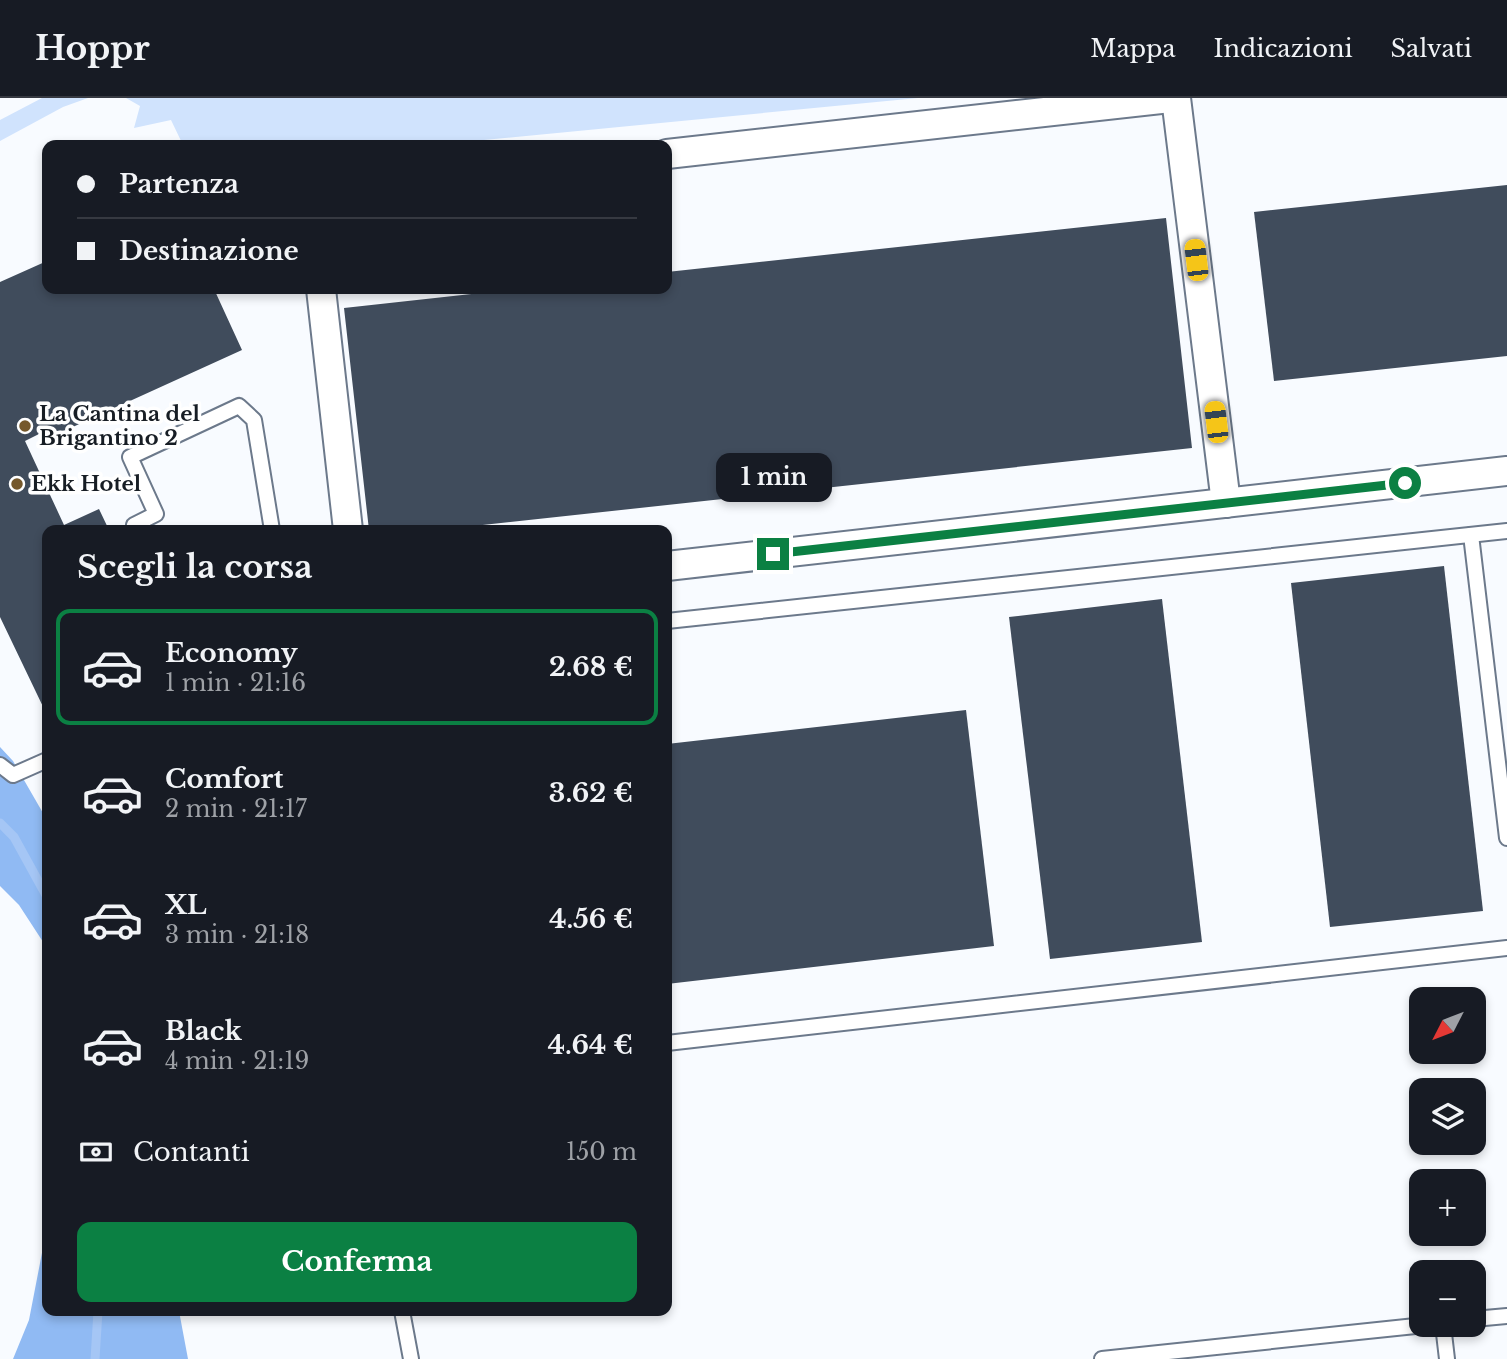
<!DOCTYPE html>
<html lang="it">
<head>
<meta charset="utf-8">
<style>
	:root { --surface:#171b24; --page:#20242c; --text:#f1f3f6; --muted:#9ea1a6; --line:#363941; --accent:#0b8043 }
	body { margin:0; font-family:"Libre Baskerville",serif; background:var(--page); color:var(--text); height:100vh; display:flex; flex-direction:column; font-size:26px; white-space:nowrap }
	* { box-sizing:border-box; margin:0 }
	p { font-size:23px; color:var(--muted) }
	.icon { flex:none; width:38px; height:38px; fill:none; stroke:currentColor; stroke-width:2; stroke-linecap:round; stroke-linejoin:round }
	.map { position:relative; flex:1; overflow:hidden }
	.sheet { position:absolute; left:42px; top:427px; width:630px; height:791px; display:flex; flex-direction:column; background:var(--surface); border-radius:14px; box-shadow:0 4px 10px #0003 }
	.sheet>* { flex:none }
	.top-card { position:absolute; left:42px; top:42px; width:630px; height:154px; border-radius:14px; box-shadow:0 4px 10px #0003; display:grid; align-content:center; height:154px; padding:0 35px; background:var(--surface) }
	.needle { width:46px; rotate:228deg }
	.buttons { position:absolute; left:1409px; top:889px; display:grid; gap:14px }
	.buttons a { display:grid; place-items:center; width:77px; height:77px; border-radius:14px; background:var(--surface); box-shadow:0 4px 10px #0003; font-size:35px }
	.end { position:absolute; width:32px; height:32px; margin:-16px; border:9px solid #0b8043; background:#fff; box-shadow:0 0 0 4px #fff }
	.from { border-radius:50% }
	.bubble { position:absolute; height:49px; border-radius:14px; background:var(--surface); box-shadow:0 4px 10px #0003; font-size:23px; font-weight:700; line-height:49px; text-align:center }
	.car { position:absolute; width:21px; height:42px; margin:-21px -10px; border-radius:9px; box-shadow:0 0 5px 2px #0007; background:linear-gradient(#f5c518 24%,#345 0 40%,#f5c518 0 76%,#345 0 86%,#f5c518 0) }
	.top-card b { display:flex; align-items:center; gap:24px; height:66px; font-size:26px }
	.top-card b+b { border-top:2px solid var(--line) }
	.top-card i { width:18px; height:18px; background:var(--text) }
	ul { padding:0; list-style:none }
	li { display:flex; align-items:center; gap:21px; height:116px; margin:0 14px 10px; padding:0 21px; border:4px solid transparent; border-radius:14px }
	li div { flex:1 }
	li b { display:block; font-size:26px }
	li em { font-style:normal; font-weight:700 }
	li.active { border-color:var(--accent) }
	li>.icon { width:63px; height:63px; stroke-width:1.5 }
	h2 { padding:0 35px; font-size:32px; line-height:84px }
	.pay { display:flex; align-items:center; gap:18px; height:77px; padding:0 35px; font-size:26px }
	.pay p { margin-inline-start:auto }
	.action { display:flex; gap:14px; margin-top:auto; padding:14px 35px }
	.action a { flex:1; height:80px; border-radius:14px; background:var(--accent); color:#fff; font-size:28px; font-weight:700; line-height:80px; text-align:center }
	header { display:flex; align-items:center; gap:42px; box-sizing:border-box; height:98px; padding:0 35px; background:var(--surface); border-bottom:2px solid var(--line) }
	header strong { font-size:33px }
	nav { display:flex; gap:38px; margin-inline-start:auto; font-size:24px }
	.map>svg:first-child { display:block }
	.green { fill:#d0e3fd }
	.forest { fill:#90baf3 }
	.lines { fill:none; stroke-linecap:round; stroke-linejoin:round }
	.stream { stroke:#a5c6f5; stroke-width:9 }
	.building { fill:#404c5c }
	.service-casing { stroke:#6c798b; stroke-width:18 }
	.minor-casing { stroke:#6c798b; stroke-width:32 }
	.service { stroke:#fff; stroke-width:14 }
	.minor { stroke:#fff; stroke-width:28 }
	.route { stroke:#0b8043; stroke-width:9 }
	.poi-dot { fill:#75582b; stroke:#fff; stroke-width:2.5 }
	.labels { text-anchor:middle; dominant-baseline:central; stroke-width:7; stroke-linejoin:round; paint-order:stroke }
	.poi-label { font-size:21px; font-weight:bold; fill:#171d24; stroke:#fff; text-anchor:start }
</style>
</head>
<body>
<header>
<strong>Hoppr</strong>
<nav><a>Mappa</a><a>Indicazioni</a><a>Salvati</a></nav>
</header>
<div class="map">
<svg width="1507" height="1261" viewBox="0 0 1507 1261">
	<rect width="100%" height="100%" fill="#f8fbff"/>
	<!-- green -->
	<g class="green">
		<path d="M42,0h46l-25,9 -63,34v-21z"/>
		<path d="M126,0h792l-486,47h-249l-12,-25 -37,8 6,-22z"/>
	</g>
	<!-- forest -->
	<g class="forest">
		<path d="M0,649l13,14 34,59v128l-28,-43 -19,-19z"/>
		<path d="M47,1129v84h132l9,48h-175l16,-39z"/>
	</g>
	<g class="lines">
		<!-- stream -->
		<g class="stream">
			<path d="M0,725l14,14 33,60"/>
			<path d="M95,1261l3,-48"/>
		</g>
	</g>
	<!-- building -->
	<g class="building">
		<path d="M1507,87v171l-233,25 -20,-169z"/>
		<path d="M1166,120l26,230 -755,82h-68l-25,-222 173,-19h150v-17z"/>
		<path d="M47,163v28h167l28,61 -189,86 -4,-7 -24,12 39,84 35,-16 10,21h-62v185l-47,-98v-335z"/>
		<path d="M1444,468l39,345 -153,16 -39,-344z"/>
		<path d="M1162,501l40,343 -152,17 -41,-342z"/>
		<path d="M966,612l28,236 -327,38v-240z"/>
	</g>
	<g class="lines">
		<defs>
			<g id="service">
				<path d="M137,432l-3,-5 22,-11 -26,-57 109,-51 15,14 18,110"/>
				<path d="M1471,437l36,303"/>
				<path d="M667,523l840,-90"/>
				<path d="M0,667l13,10 34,-15"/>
				<path d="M667,945l840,-95"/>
				<path d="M402,1213l9,48"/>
				<path d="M1474,1221l33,-3"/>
				<path d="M1443,1227l4,34"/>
				<path d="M1102,1261l323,-34"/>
			</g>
			<g id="minor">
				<path d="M1176,0l50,405"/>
				<path d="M667,56l503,-56"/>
				<path d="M321,191l27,241"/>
				<path d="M667,468l840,-95"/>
			</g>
		</defs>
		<!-- service casing -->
		<use href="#service" class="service-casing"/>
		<!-- minor casing -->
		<use href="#minor" class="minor-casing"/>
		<!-- service -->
		<use href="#service" class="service"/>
		<!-- minor -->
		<use href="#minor" class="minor"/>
	</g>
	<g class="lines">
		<!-- route -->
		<path class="route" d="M773,456l632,-71"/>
	</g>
	<!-- markers -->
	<g class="poi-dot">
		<circle cx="25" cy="328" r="7"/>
		<circle cx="17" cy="386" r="7"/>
	</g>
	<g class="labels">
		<!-- poi labels -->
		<g class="poi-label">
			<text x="39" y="316">La Cantina del<tspan x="39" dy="24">Brigantino 2</tspan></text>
			<text x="31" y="386">Ekk Hotel</text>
		</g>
	</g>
</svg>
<div class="buttons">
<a><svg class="needle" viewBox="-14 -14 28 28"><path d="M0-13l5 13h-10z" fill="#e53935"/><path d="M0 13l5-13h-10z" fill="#9ea1a6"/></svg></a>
<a><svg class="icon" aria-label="layers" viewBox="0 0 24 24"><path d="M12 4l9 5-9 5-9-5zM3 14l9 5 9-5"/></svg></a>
<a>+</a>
<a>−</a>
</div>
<i class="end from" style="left:1405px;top:385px"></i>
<i class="end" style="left:773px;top:456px"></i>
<div class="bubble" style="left:716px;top:355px;width:116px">1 min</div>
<i class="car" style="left:1196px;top:162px;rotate:353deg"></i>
<i class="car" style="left:1216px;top:324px;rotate:353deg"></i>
<div class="top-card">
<b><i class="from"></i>Partenza</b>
<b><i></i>Destinazione</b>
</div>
<section class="sheet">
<h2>Scegli la corsa</h2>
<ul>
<li class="active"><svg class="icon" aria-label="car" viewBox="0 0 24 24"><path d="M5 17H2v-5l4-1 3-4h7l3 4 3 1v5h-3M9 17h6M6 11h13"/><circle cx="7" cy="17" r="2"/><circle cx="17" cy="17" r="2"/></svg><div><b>Economy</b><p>1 min · 21:16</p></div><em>2.68 €</em></li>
<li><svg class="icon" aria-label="car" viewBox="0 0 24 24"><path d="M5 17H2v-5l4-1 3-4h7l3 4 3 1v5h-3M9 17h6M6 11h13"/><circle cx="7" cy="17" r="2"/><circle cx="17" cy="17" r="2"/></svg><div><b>Comfort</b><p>2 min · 21:17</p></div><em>3.62 €</em></li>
<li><svg class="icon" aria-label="car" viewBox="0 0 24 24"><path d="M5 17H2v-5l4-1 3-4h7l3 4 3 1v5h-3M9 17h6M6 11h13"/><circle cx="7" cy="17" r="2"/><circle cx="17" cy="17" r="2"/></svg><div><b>XL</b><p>3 min · 21:18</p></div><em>4.56 €</em></li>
<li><svg class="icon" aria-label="car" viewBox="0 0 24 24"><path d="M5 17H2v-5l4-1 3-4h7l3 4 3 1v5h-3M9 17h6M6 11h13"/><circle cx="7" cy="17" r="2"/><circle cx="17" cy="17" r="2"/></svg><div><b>Black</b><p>4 min · 21:19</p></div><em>4.64 €</em></li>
</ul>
<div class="pay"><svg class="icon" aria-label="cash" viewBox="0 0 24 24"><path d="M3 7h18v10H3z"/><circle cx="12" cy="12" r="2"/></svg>Contanti<p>150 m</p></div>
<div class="action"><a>Conferma</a></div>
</section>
</div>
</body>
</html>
